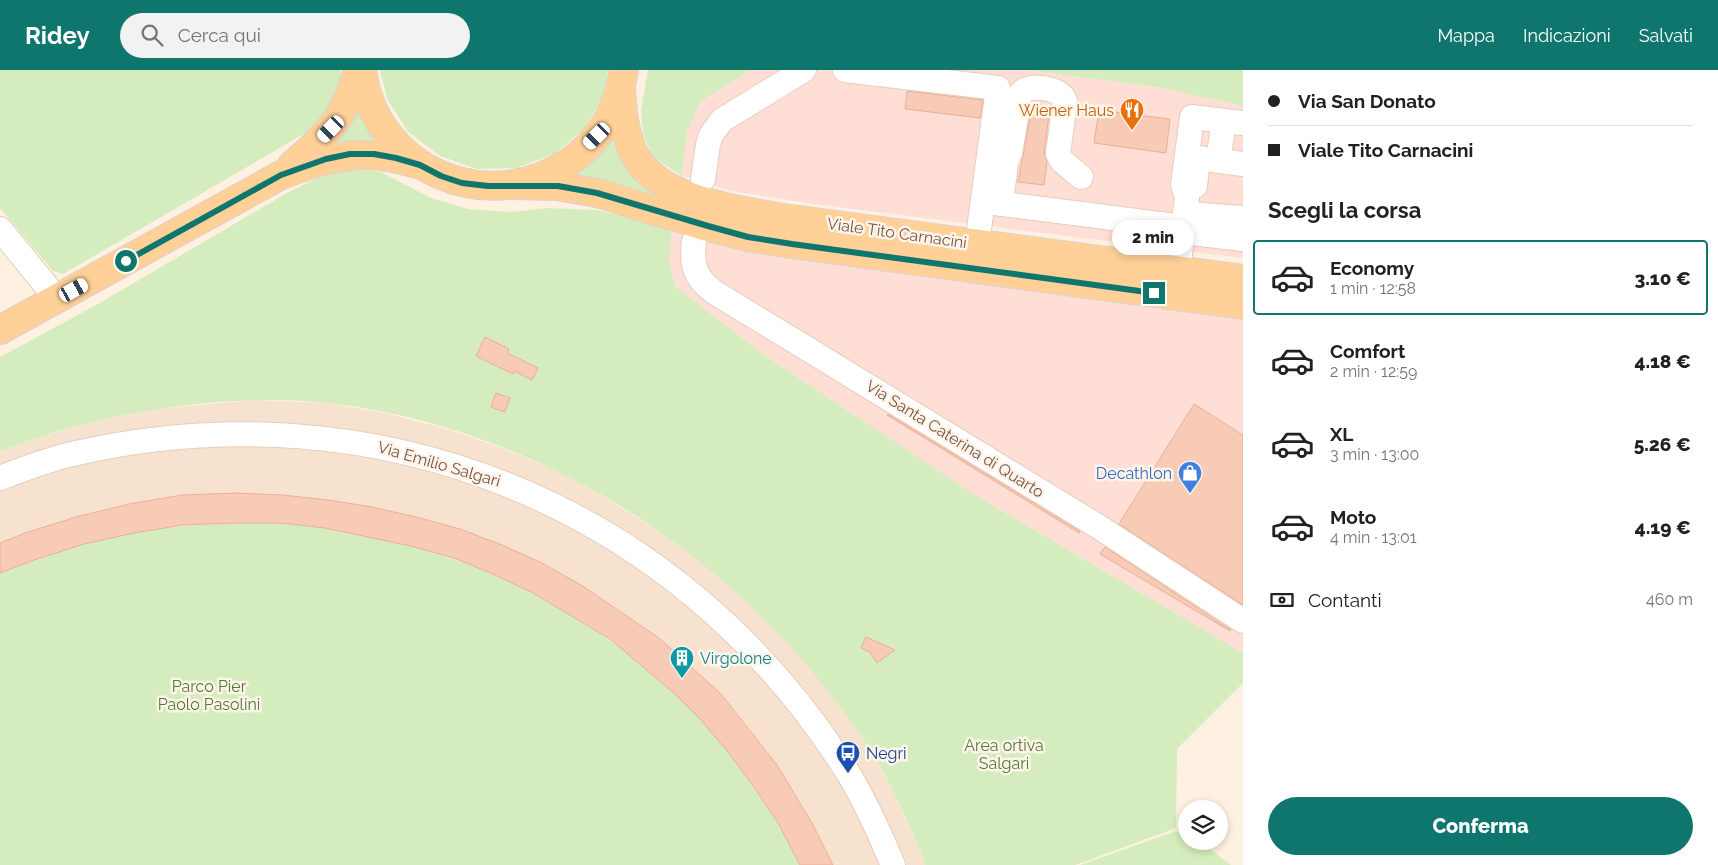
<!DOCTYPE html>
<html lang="it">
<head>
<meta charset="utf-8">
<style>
	:root { --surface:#fff; --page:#f2f2f2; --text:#202124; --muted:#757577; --line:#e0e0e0; --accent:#0f766e }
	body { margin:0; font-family:Raleway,sans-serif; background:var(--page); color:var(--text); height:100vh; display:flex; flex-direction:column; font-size:19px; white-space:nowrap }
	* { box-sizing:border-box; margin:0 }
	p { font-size:16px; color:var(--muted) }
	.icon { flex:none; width:28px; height:28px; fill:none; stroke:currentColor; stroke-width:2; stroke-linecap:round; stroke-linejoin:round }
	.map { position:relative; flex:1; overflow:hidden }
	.drawer { display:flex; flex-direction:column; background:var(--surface); width:475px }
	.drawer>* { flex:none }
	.top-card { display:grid; align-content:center; height:110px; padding:0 25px; background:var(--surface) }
	.controls { position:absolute; left:1178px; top:730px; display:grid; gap:10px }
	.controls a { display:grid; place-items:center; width:50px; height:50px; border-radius:50%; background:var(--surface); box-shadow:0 2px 8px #0003; font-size:25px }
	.end { position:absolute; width:22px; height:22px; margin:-11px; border:6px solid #0f766e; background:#fff; box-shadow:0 0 0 2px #fff }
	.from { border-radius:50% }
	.bubble { position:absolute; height:35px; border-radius:18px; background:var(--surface); box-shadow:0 2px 8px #0003; font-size:16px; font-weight:800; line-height:35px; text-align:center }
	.car { position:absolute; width:15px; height:30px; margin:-15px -8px; border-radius:6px; box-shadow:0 0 4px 1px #0007; background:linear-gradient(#fff 24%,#345 0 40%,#fff 0 76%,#345 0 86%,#fff 0) }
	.top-card b { display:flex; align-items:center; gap:18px; height:48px; font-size:19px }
	.top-card b+b { border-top:1px solid var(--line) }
	.top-card i { width:12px; height:12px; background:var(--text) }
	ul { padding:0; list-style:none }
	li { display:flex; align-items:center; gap:15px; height:75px; margin:0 10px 8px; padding:0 15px; border:2px solid transparent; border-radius:5px }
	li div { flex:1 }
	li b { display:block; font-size:19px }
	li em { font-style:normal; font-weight:800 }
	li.current { border-color:var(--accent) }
	li>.icon { width:45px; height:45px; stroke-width:1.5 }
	h2 { padding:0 25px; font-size:22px; line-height:60px }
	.pay { display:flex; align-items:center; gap:12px; height:55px; padding:0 25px; font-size:19px }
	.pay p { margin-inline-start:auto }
	.primary-button { display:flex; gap:10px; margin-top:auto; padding:10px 25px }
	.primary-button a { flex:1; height:58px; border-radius:30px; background:var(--accent); color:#fff; font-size:20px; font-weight:800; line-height:58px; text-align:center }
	header { display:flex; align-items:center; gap:30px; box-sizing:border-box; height:70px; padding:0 25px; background:var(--accent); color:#fff }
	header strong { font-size:24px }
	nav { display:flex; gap:28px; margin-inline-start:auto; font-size:18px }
	.search { width:350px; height:45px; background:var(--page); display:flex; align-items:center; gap:12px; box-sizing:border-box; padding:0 18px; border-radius:28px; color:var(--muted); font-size:19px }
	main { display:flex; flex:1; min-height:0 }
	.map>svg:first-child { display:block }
	.residential { fill:#f7e2cf }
	.commercial { fill:#ffded5 }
	.green { fill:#d5edbe }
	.building { fill:#f7cbb6; stroke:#ebaf95 }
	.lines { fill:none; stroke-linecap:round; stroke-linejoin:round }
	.minor-casing { stroke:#e6cebe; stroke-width:26 }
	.major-casing { stroke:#dcd2cf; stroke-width:30 }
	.minor { stroke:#fff; stroke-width:24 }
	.major { stroke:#ffd098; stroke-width:28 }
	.route { stroke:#0f766e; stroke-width:6 }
	.labels { text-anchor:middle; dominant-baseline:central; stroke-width:5; stroke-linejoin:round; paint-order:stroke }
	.food-label { font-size:16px; fill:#c56008; stroke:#fff5ea; text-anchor:end }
	.street-label { font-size:16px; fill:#785345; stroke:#fff5ea }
	.shop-label { font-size:16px; fill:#366cbe; stroke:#fff5ea; text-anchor:end }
	.culture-label { font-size:16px; fill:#0d838f; stroke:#fff5ea; text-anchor:start }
	.park-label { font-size:16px; fill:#527a3a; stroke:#fff5ea }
	.transit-label { font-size:16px; fill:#164399; stroke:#fff5ea; text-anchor:start }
</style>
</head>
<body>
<header>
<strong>Ridey</strong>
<div class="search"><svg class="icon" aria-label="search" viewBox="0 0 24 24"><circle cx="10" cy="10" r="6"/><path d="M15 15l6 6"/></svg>Cerca qui</div>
<nav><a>Mappa</a><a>Indicazioni</a><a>Salvati</a></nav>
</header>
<main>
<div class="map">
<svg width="1243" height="795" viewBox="0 0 1243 795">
	<rect width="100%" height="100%" fill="#fef1e1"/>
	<!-- residential -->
	<path class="residential" d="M253,330l73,3 59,10 66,17 51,18 60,25 45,26 53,33 42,31 39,33 34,33 35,39 35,45 27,40 21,38 33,74h-126l-22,-42 -24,-36 -111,-121 -33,-27 -38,-24 -247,-87 -44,-5h-47l-51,2 -49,8 -100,27 -34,13v-122l41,-14 48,-15 56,-12z"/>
	<!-- commercial -->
	<g class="commercial">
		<path d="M751,0h276l135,18 81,18v152l-429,-54 -84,-13 -48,-15 5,-44 14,-31z"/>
		<path d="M672,159l36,12 39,10 496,65v337l-268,-158 -215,-143 -85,-66 -6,-26z"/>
	</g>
	<!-- green -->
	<g class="green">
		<path d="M0,0h341c1,25 -7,34 -20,54l-258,150 -10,-3 -53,-63z"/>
		<path d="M380,0h228l-4,25 -20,34 -30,25 -37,14 -40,1 -37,-13 -32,-24 -21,-33z"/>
		<path d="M648,0h103l-50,31 -14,31 -5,44 -29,-19 -10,-23 -2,-23z"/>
		<path d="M1027,0h216v36l-81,-18z"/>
		<path d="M358,31l28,44 -60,3z"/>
		<path d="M613,68l11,20 157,73 -210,-53 30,-26z"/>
		<path d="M359,99l22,3 50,26 37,11 43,3 37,-4 49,2 75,19 -3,31 6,26 85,66 215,143 268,158v30l-66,66 -1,79 -101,37h-149c-16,-38 -33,-77 -54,-112 -15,-24 -32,-47 -50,-69 -119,-150 -302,-259 -494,-281 -77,-8 -162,1 -236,19 -32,7 -62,19 -92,29v-94l98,-53 189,-111 45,-22z"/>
		<path d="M234,453c16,0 33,-1 49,0 223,20 417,138 517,342h-800v-292c27,-10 55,-21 83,-29 49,-14 100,-19 151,-21z"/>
		<path d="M1176,761l10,3v7h13l32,24h-151z"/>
	</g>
	<!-- building -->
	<g class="building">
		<path d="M907,21l76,9 -3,18 -75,-9z"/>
		<path d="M1099,40l71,9 -4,34 -72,-10z"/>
		<path d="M1031,43l18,3 -5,36 3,10 -3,23 -26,-3z"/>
		<path d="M485,267l24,12 -2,4 31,15 -6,12 -18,-9 -1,3 -37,-18z"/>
		<path d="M496,323l14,5 -5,14 -14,-5z"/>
		<path d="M1194,334l49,31v170l-124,-81z"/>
		<path d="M888,344l192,117 -1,2 -192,-118z"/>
		<path d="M237,423l45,2 46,5 44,7 44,10 44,12 42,16 42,19 40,23 75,51 62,56 56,71 35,58 21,42h-33l-22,-42 -24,-36 -26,-35 -27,-32 -26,-26 -65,-55 -75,-45 -42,-20 -39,-16 -43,-12 -86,-18 -44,-5h-47l-51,2 -49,8 -50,11 -50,16 -34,13v-30l25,-10 51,-16 53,-13 53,-9z"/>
		<path d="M1105,477l126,83 -1,1 -130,-77z"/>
		<path d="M866,567l29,13 -18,13 -7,-11 -9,-4z"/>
	</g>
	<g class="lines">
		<defs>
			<g id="minor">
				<path d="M845,0l153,18 -21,156"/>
				<path d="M1218,91l6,-40"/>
				<path d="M703,109l5,-34 3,-10 11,-15 82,-50"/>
				<path d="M1195,116l3,-28 45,6"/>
				<path d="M987,132l196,25"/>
				<path d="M1001,134l5,-42 4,-9 10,-59c7,-11 41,-7 45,7l-7,53 4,7 19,16"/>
				<path d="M1185,144l58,4"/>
				<path d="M0,159l57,70"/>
				<path d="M1183,162l60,7"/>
				<path d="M694,172c-3,23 1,36 20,50l385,235 144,94"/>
				<path d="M1178,201l9,-74 -4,-12 9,-68 51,6"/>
				<path d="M0,408c23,-9 47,-18 72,-24 306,-71 609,52 776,319 18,29 32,61 45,92"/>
			</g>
			<g id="major">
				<path d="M362,0c13,100 125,148 207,92 17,-12 33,-29 42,-49 7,-13 10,-28 13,-43"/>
				<path d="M621,20c2,23 3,46 15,67 26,44 102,53 148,61l459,61"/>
				<path d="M292,95c36,-30 54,-49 66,-95"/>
				<path d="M512,115l45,1 40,7 111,34 40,10 44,7 451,61"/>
				<path d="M0,260l281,-155c56,-20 80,-28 139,-10"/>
			</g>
		</defs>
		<!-- minor casing -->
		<use href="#minor" class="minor-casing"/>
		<!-- major casing -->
		<use href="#major" class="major-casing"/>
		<!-- minor -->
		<use href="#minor" class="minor"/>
		<!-- major -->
		<use href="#major" class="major"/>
	</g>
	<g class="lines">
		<!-- route -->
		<path class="route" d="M126,191l155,-86 45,-16 24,-5h24l22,4 24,7 21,11 21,7 26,3h70l39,7 111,33 40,11 44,7 362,49"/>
	</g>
	<!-- icons -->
	<defs>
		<symbol id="restaurant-pin" viewBox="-11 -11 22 30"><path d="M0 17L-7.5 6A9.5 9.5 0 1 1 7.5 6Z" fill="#e8710a" stroke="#fff5ea"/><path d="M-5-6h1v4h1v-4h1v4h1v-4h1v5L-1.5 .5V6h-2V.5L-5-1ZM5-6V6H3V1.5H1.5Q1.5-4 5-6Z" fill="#fff"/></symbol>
		<symbol id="shop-pin" viewBox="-11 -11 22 30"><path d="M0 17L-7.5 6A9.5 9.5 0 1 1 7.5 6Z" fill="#3f7fe0" stroke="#fff5ea"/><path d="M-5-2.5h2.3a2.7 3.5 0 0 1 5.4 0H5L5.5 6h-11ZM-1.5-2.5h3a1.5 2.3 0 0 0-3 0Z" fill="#fff"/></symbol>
		<symbol id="building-pin" viewBox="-11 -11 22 30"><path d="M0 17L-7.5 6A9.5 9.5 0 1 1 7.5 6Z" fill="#0f9aa8" stroke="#fff5ea"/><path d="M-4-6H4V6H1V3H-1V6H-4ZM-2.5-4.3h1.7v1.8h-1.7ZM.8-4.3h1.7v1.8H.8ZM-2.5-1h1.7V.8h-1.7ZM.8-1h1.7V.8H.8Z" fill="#fff"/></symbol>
		<symbol id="bus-pin" viewBox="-11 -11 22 30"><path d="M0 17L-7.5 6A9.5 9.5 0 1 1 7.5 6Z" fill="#1a4fb4" stroke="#fff5ea"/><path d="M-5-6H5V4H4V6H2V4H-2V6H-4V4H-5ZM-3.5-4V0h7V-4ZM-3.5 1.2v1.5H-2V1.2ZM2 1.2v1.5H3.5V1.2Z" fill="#fff"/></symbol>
	</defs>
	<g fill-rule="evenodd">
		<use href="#restaurant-pin" x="1118" y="26" width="28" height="38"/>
		<use href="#shop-pin" x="1176" y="389" width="28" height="38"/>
		<use href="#building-pin" x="668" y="574" width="28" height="38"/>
		<use href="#bus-pin" x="834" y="669" width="28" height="38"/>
	</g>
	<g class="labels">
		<!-- food labels -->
		<g class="food-label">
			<text x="1114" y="40">Wiener Haus</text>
		</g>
		<!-- street labels -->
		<g class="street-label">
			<text transform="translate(897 163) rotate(8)">Viale Tito Carnacini</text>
			<text transform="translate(955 369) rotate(32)">Via Santa Caterina di Quarto</text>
			<text transform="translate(439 394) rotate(16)">Via Emilio Salgari</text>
		</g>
		<!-- shop labels -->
		<g class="shop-label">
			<text x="1172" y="403">Decathlon</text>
		</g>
		<!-- culture labels -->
		<g class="culture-label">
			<text x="700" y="588">Virgolone</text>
		</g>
		<!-- park labels -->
		<g class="park-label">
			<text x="209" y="616">Parco Pier<tspan x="209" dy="18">Paolo Pasolini</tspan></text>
			<text x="1004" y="675">Area ortiva<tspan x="1004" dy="18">Salgari</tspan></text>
		</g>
		<!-- transit labels -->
		<g class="transit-label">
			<text x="866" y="683">Negri</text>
		</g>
	</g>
</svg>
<div class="controls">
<a><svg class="icon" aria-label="layers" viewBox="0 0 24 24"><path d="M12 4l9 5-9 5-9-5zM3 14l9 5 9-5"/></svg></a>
</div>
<i class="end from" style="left:126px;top:191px"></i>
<i class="end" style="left:1154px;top:223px"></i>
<div class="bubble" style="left:1112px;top:150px;width:82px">2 min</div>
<i class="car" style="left:331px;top:59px;rotate:224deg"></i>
<i class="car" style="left:597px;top:66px;rotate:225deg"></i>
<i class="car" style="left:74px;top:220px;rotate:61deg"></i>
</div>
<section class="drawer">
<div class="top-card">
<b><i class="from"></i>Via San Donato</b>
<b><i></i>Viale Tito Carnacini</b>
</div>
<h2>Scegli la corsa</h2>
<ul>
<li class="current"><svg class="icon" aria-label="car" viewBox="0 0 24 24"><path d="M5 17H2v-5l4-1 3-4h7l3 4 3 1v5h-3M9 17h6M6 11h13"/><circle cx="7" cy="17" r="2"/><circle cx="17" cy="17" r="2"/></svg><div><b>Economy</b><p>1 min · 12:58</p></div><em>3.10 €</em></li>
<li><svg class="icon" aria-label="car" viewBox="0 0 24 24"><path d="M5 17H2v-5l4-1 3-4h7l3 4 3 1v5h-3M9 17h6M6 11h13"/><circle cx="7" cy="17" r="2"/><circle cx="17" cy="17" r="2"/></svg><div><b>Comfort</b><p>2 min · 12:59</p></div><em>4.18 €</em></li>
<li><svg class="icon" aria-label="car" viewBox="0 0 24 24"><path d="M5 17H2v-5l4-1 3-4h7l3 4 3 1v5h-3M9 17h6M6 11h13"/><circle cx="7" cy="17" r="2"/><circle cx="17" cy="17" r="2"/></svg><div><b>XL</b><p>3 min · 13:00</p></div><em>5.26 €</em></li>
<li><svg class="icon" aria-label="car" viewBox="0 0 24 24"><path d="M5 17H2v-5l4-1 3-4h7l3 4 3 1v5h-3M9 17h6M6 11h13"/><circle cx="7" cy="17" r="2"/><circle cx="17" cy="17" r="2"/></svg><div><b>Moto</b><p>4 min · 13:01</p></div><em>4.19 €</em></li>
</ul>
<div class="pay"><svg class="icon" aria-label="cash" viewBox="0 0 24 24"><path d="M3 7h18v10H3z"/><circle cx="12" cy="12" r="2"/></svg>Contanti<p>460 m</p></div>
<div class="primary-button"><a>Conferma</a></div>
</section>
</main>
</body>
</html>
